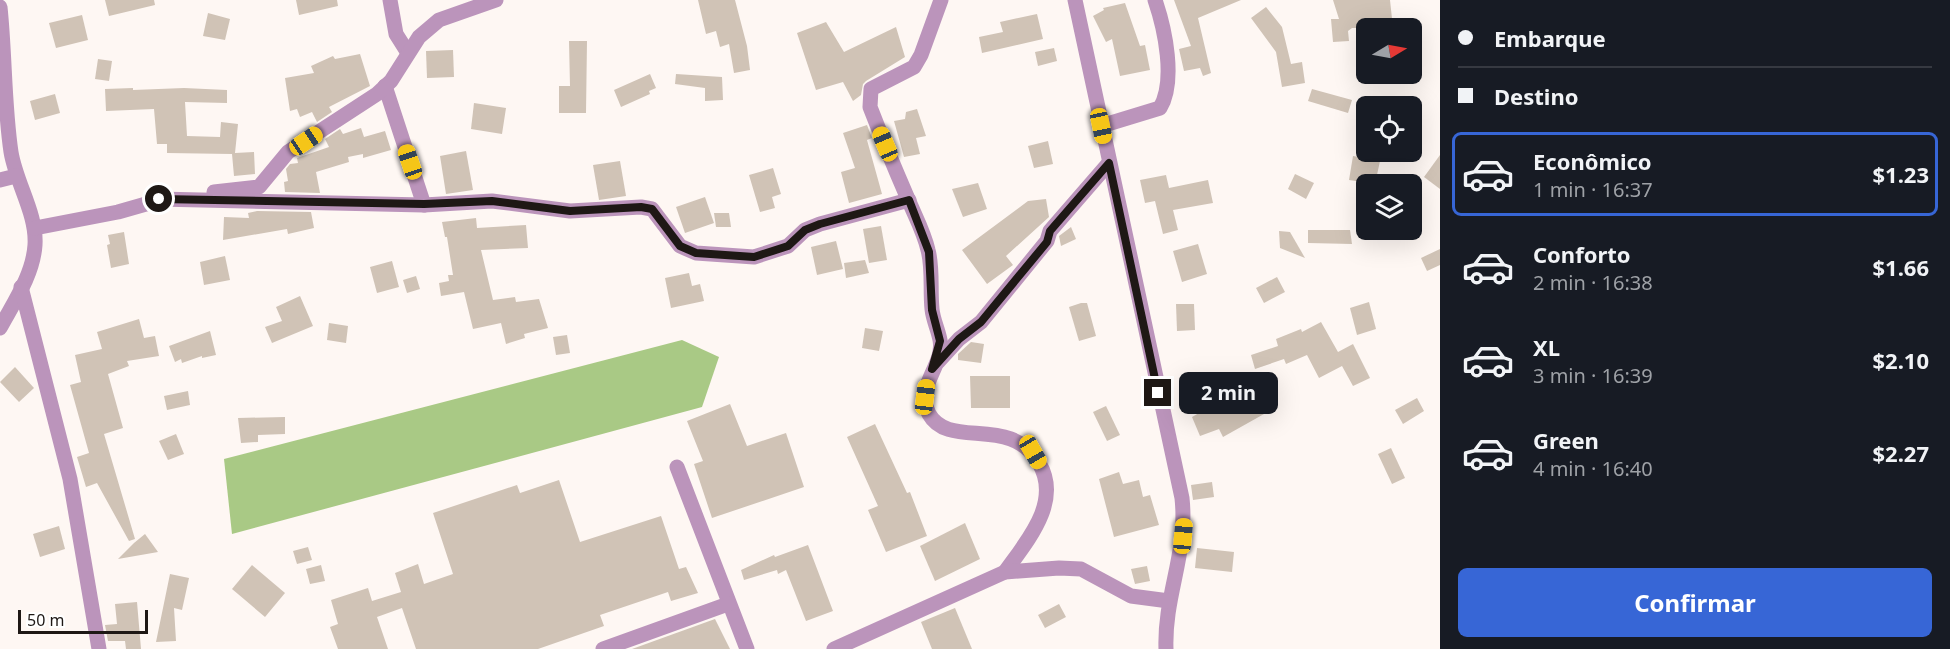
<!DOCTYPE html>
<html lang="pt">
<head>
<meta charset="utf-8">
<style>
	:root { --surface:#171b24; --page:#242831; --text:#f1f3f6; --muted:#9ea1a6; --line:#363941; --accent:#3766d6 }
	body { margin:0; font-family:"Noto Sans",sans-serif; background:var(--page); color:var(--text); height:100vh; display:flex; flex-direction:column; font-size:22px; white-space:nowrap }
	* { box-sizing:border-box; margin:0 }
	p { font-size:20px; color:var(--muted) }
	.icon { flex:none; width:33px; height:33px; fill:none; stroke:currentColor; stroke-width:2; stroke-linecap:round; stroke-linejoin:round }
	.map { position:relative; flex:1; overflow:hidden }
	.drawer { display:flex; flex-direction:column; background:var(--surface); width:510px }
	.drawer>* { flex:none }
	.hud { display:grid; align-content:center; height:132px; padding:0 18px; background:var(--surface) }
	.needle { width:39px; rotate:80deg }
	.controls { position:absolute; left:1356px; top:18px; display:grid; gap:12px }
	.controls a { display:grid; place-items:center; width:66px; height:66px; border-radius:9px; background:var(--surface); box-shadow:0 6px 24px #0002; font-size:30px }
	.scale { position:absolute; left:18px; bottom:15px; width:130px; box-sizing:border-box; padding-left:6px; border:3px solid #1e1815; border-top:0; font-size:16px; line-height:21px; white-space:nowrap; color:#1e1815; -webkit-text-stroke:4px #fff; paint-order:stroke }
	.end { position:absolute; width:27px; height:27px; margin:-14px; border:8px solid #1e1815; background:#fff; box-shadow:0 0 0 3px #fff }
	.from { border-radius:50% }
	.bubble { position:absolute; height:42px; border-radius:9px; background:var(--surface); box-shadow:0 6px 24px #0002; font-size:20px; font-weight:700; line-height:42px; text-align:center }
	.car { position:absolute; width:18px; height:36px; margin:-18px -9px; border-radius:8px; box-shadow:0 0 4px 2px #0007; background:linear-gradient(#f5c518 24%,#345 0 40%,#f5c518 0 76%,#345 0 86%,#f5c518 0) }
	.hud b { display:flex; align-items:center; gap:21px; height:57px; font-size:22px }
	.hud b+b { border-top:2px solid var(--line) }
	.hud i { width:15px; height:15px; background:var(--text) }
	ul { padding:0; list-style:none }
	li { display:flex; align-items:center; gap:18px; height:84px; margin:0 12px 9px; padding:0 6px; border:3px solid transparent; border-radius:9px }
	li div { flex:1 }
	li b { display:block; font-size:22px }
	li em { font-style:normal; font-weight:700 }
	li.on { border-color:var(--accent) }
	li>.icon { width:54px; height:54px; stroke-width:1.5 }
	.primary-button { display:flex; gap:12px; margin-top:auto; padding:12px 18px }
	.primary-button a { flex:1; height:69px; border-radius:9px; background:var(--accent); color:#fff; font-size:24px; font-weight:700; line-height:69px; text-align:center }
	main { display:flex; flex:1; min-height:0 }
	.map>svg:first-child { display:block }
	.forest { fill:#a9c985 }
	.building { fill:#d0c3b6 }
	.lines { fill:none; stroke-linecap:round; stroke-linejoin:round }
	.street { stroke:#bb94bb; stroke-width:15 }
	.route { stroke:#1e1815; stroke-width:8 }
</style>
</head>
<body>
<main>
<div class="map">
<svg width="1440" height="649" viewBox="0 0 1440 649">
	<rect width="100%" height="100%" fill="#fef7f3"/>
	<!-- forest -->
	<path class="forest" d="M682,340l37,17 -17,50 -470,127 -8,-75z"/>
	<!-- building -->
	<g class="building">
		<path d="M105,0h49l1,5 -46,11z"/>
		<path d="M296,0h41l1,6 -39,9z"/>
		<path d="M698,0h37l12,46 3,24 -16,3 -5,-29 -9,3 -4,-16 -10,3z"/>
		<path d="M1174,0h67l-43,18 13,55 -8,3 -3,-8 -16,3 -5,-22 12,-3z"/>
		<path d="M1333,0h57l3,28h-41l-4,3 1,10 -16,1 -2,-23h8z"/>
		<path d="M1125,3l15,43 5,-1 5,25 -30,6 -8,-37 -6,3 -13,-26 11,-6 -1,-2z"/>
		<path d="M1266,7l16,20 9,37 11,-2 3,21 -23,4 -6,-35 -25,-34z"/>
		<path d="M208,13l22,6 -5,21 -22,-4z"/>
		<path d="M1037,14l6,25 -61,14 -3,-16 24,-5 -3,-10z"/>
		<path d="M82,15l6,25 -32,8 -7,-25z"/>
		<path d="M826,22l18,30 52,-25 9,30 -39,24 -3,3 -2,11 -8,6 -10,-19 -27,8 -19,-57z"/>
		<path d="M569,41h18l-1,72h-27v-27h11z"/>
		<path d="M1054,48l3,13 -19,5 -3,-14z"/>
		<path d="M453,50l1,27 -27,1 -1,-27z"/>
		<path d="M360,54l10,32 -41,21 3,5 -15,10 -5,-10 -12,5 -3,-8 -7,2 -5,-33 29,-5 -3,-7 22,-10 2,3z"/>
		<path d="M98,59l14,2 -3,20 -14,-2z"/>
		<path d="M650,74l6,14 -7,3 1,3 -29,13 -7,-17z"/>
		<path d="M676,74l46,3 1,23 -18,1v-13l-30,-4z"/>
		<path d="M133,88v2l51,-2 43,2v13l-42,-1 2,34 33,1 1,-15 17,2 -3,29 19,-1 1,22 -21,2 -2,-22 -65,-1v-9h-10l-3,-35 -48,2 -1,-22z"/>
		<path d="M1312,89l40,11 -4,13 -40,-12z"/>
		<path d="M55,94l5,19 -25,7 -5,-19z"/>
		<path d="M474,103l32,5 -4,26 -31,-5z"/>
		<path d="M917,109l9,27 -10,2 4,16 -16,3 -10,-36 11,-2 1,-7z"/>
		<path d="M867,125l5,13 -5,2 15,54 -33,9 -8,-31 14,-4 -12,-35z"/>
		<path d="M361,128l3,9 21,-6 6,19 -28,8v-4l-15,3 1,5 -33,10 4,21 -35,-1 -1,-10 4,-1 -2,-12 4,-5 8,-1 -1,-5 32,-11 -4,-8 15,-10 3,5z"/>
		<path d="M1048,141l5,23 -19,4 -6,-22z"/>
		<path d="M466,151l7,39 -27,4 -6,-38z"/>
		<path d="M1440,155v34l-16,-12z"/>
		<path d="M1353,156l27,5 -5,23 -26,-4z"/>
		<path d="M620,161l6,35 -27,4 -6,-35z"/>
		<path d="M773,168l8,26 -9,3 3,11 -15,4 -11,-37z"/>
		<path d="M1295,174l19,9 -8,16 -18,-10z"/>
		<path d="M1166,175l3,13 39,-8 5,23 -40,7 5,20 -15,4 -8,-33 -10,2 -5,-23z"/>
		<path d="M978,183l9,26 -24,8 -11,-28z"/>
		<path d="M705,197l9,26 -29,10 -9,-26z"/>
		<path d="M1046,199l3,18 -43,39 7,9 -26,19 -25,-34 66,-49z"/>
		<path d="M257,211l54,1 3,16 -26,6 -1,-5 -64,11 1,-23 25,1 -1,-5z"/>
		<path d="M714,213h15l2,14h-15z"/>
		<path d="M476,218l1,10 49,-3 2,23 -47,2 12,50 22,-3 1,5 23,-3 9,29 -24,6 1,4 -19,6 -5,-21 -28,6 -9,-37 -23,4 -2,-13 10,-2 -1,-6h5l-6,-38h-2l-3,-15z"/>
		<path d="M881,226l6,34 -18,3 -6,-34z"/>
		<path d="M1071,227l5,12 -15,7 -2,-10z"/>
		<path d="M1308,230h42l2,14 -44,-1z"/>
		<path d="M1279,231l11,1 15,26 -25,-10z"/>
		<path d="M124,232l5,32 -18,4 -4,-23 3,-1 -2,-9z"/>
		<path d="M836,241l7,28 -26,6 -6,-28z"/>
		<path d="M1198,244l9,30 -25,8 -9,-31z"/>
		<path d="M1440,249v16l-13,6 -6,-13z"/>
		<path d="M225,256l5,24 -26,5 -4,-23z"/>
		<path d="M865,260l4,13 -23,5 -2,-15z"/>
		<path d="M392,261l7,26 -22,6 -7,-26z"/>
		<path d="M689,273l3,13 8,-2 4,17 -33,7 -6,-30z"/>
		<path d="M416,276l4,13 -13,4 -4,-13z"/>
		<path d="M1277,277l8,15 -21,11 -8,-15z"/>
		<path d="M300,296l13,30 -41,17 -7,-16 17,-6 -6,-14z"/>
		<path d="M1369,302l7,27 -19,6 -7,-27z"/>
		<path d="M1081,303h6l9,33 -17,5 -10,-34z"/>
		<path d="M1176,304h18l1,26 -18,1z"/>
		<path d="M139,319l5,19 11,-2 4,20 -32,5 2,5 -21,8 15,54 -19,6 31,105 -6,2 -32,-58 -11,4 -9,-30 12,-4 -19,-68 11,-3 -6,-27 27,-6 -5,-17z"/>
		<path d="M1321,322l17,30 15,-8 17,34 -17,8 -11,-20 -23,12 -12,-23 -21,9 -2,-5 -29,10 -4,-14 27,-9 -2,-7 25,-10 1,3z"/>
		<path d="M329,323l19,3 -2,17 -19,-3z"/>
		<path d="M865,328l18,3 -4,20 -17,-3z"/>
		<path d="M210,331l6,24 -14,3v-2l-20,7 -1,-4 -6,3 -6,-16z"/>
		<path d="M567,335l3,18 -14,2 -3,-18z"/>
		<path d="M971,342l13,2 -3,19 -23,-3v-6z"/>
		<path d="M15,367l19,21 -15,14 -19,-20z"/>
		<path d="M970,376h40v32h-39z"/>
		<path d="M1248,385l16,29 -41,23 -4,-8 -19,7 -8,-19z"/>
		<path d="M188,391l2,14 -23,5 -3,-14z"/>
		<path d="M1417,398l7,13 -21,13 -8,-14z"/>
		<path d="M730,404l17,42 39,-13 18,54 -92,31 -18,-54 9,-3 -16,-40z"/>
		<path d="M1106,406l14,29 -13,6 -14,-29z"/>
		<path d="M285,417v17l-27,1v7l-17,1 -3,-25z"/>
		<path d="M875,424l32,69 3,-1 17,44 -41,16 -18,-42 10,-4 -31,-69z"/>
		<path d="M176,434l8,20 -16,6 -9,-19z"/>
		<path d="M1391,448l14,30 -13,6 -14,-30z"/>
		<path d="M1119,472l4,12 16,-4 4,17 7,-2 9,30 -45,12 -15,-58z"/>
		<path d="M559,480l21,62 81,-26 18,53 7,-2 12,26 -27,8 -3,-9 -68,23 4,11 -66,23h-122l-14,-41 -25,9 11,32h-50l-8,-22 8,-3 -7,-24 37,-12 4,13 29,-9 -6,-19 23,-9 6,20 29,-10 -20,-61 84,-28 3,8z"/>
		<path d="M1212,482l2,15 -21,3 -2,-15z"/>
		<path d="M965,523l15,36 -45,22 -15,-35z"/>
		<path d="M59,526l6,23 -25,8 -7,-23z"/>
		<path d="M145,534l13,18 -40,7 16,-16z"/>
		<path d="M808,545l25,66 -27,10 -20,-51 -8,4 -1,-4 -33,10 -3,-10 33,-15 1,2z"/>
		<path d="M308,547l4,13 -15,4 -4,-13z"/>
		<path d="M1197,548l37,4 -2,20 -37,-4z"/>
		<path d="M252,565l33,28 -20,24 -33,-28z"/>
		<path d="M321,565l4,16 -15,3 -4,-15z"/>
		<path d="M1147,566l3,15 -15,3 -4,-15z"/>
		<path d="M170,574l19,4 -7,32 -8,-2 2,33 -20,1z"/>
		<path d="M137,602l4,47h-15l-1,-8h-17l-3,-16 12,-1 -2,-20z"/>
		<path d="M1059,604l7,13 -21,11 -7,-13z"/>
		<path d="M955,608l17,41h-40l-11,-27z"/>
		<path d="M715,619l15,30h-98z"/>
	</g>
	<g class="lines">
		<!-- street -->
		<g class="street">
			<path d="M390,0l6,34 12,19"/>
			<path d="M941,0l-20,55 -7,12 -43,22 -1,18c12,31 25,62 38,92 7,17 16,33 20,51 5,18 2,40 4,59 1,11 6,20 8,31 5,25 -26,47 -11,74 20,36 82,0 110,49 23,39 -12,78 -34,109"/>
			<path d="M1075,0l107,498c6,56 -18,97 -16,151"/>
			<path d="M0,7c5,48 4,98 11,145 5,31 26,62 24,93 -2,30 -21,57 -35,83"/>
			<path d="M385,86l39,119"/>
			<path d="M1101,126l59,-18c16,-27 5,-79 -5,-108"/>
			<path d="M0,180l16,-4"/>
			<path d="M214,192l45,-5 29,-35 89,-58 14,-13 28,-44 20,-17 57,-20"/>
			<path d="M158,199l266,6 68,-4 78,10 71,-4 11,2 28,37 16,7 58,4 34,-11 17,-16 15,-6 89,-24"/>
			<path d="M35,228l83,-16 49,-14"/>
			<path d="M21,287l49,192 29,170"/>
			<path d="M938,362l21,-23 22,-17 66,-81 3,-10 59,-68"/>
			<path d="M677,467l70,182"/>
			<path d="M603,649l125,-45"/>
			<path d="M834,649l171,-77 54,-4 22,1 50,27 38,5"/>
		</g>
	</g>
	<g class="lines">
		<!-- route -->
		<path class="route" d="M159,199l265,5 68,-3 78,10 71,-4 11,2 28,37 16,7 58,4 34,-11 17,-16 15,-6 89,-24 20,52 3,58 8,31 -8,28 27,-30 22,-17 66,-80 3,-11 59,-68 49,230"/>
	</g>
</svg>
<div class="controls">
<a><svg class="needle" viewBox="-14 -14 28 28"><path d="M0-13l5 13h-10z" fill="#e53935"/><path d="M0 13l5-13h-10z" fill="#9ea1a6"/></svg></a>
<a><svg class="icon" aria-label="locate" viewBox="0 0 24 24"><circle cx="12" cy="12" r="6"/><path d="M12 2v4M12 18v4M2 12h4M18 12h4"/></svg></a>
<a><svg class="icon" aria-label="layers" viewBox="0 0 24 24"><path d="M12 4l9 5-9 5-9-5zM3 14l9 5 9-5"/></svg></a>
</div>
<div class="scale">50 m</div>
<i class="end from" style="left:159px;top:199px"></i>
<i class="end" style="left:1158px;top:393px"></i>
<div class="bubble" style="left:1179px;top:372px;width:99px">2 min</div>
<i class="car" style="left:1101px;top:126px;rotate:168deg"></i>
<i class="car" style="left:306px;top:141px;rotate:56deg"></i>
<i class="car" style="left:885px;top:144px;rotate:337deg"></i>
<i class="car" style="left:410px;top:162px;rotate:341deg"></i>
<i class="car" style="left:925px;top:397px;rotate:7deg"></i>
<i class="car" style="left:1033px;top:452px;rotate:150deg"></i>
<i class="car" style="left:1183px;top:536px;rotate:5deg"></i>
</div>
<section class="drawer">
<div class="hud">
<b><i class="from"></i>Embarque</b>
<b><i></i>Destino</b>
</div>
<ul>
<li class="on"><svg class="icon" aria-label="car" viewBox="0 0 24 24"><path d="M5 17H2v-5l4-1 3-4h7l3 4 3 1v5h-3M9 17h6M6 11h13"/><circle cx="7" cy="17" r="2"/><circle cx="17" cy="17" r="2"/></svg><div><b>Econômico</b><p>1 min · 16:37</p></div><em>$1.23</em></li>
<li><svg class="icon" aria-label="car" viewBox="0 0 24 24"><path d="M5 17H2v-5l4-1 3-4h7l3 4 3 1v5h-3M9 17h6M6 11h13"/><circle cx="7" cy="17" r="2"/><circle cx="17" cy="17" r="2"/></svg><div><b>Conforto</b><p>2 min · 16:38</p></div><em>$1.66</em></li>
<li><svg class="icon" aria-label="car" viewBox="0 0 24 24"><path d="M5 17H2v-5l4-1 3-4h7l3 4 3 1v5h-3M9 17h6M6 11h13"/><circle cx="7" cy="17" r="2"/><circle cx="17" cy="17" r="2"/></svg><div><b>XL</b><p>3 min · 16:39</p></div><em>$2.10</em></li>
<li><svg class="icon" aria-label="car" viewBox="0 0 24 24"><path d="M5 17H2v-5l4-1 3-4h7l3 4 3 1v5h-3M9 17h6M6 11h13"/><circle cx="7" cy="17" r="2"/><circle cx="17" cy="17" r="2"/></svg><div><b>Green</b><p>4 min · 16:40</p></div><em>$2.27</em></li>
</ul>
<div class="primary-button"><a>Confirmar</a></div>
</section>
</main>
</body>
</html>
